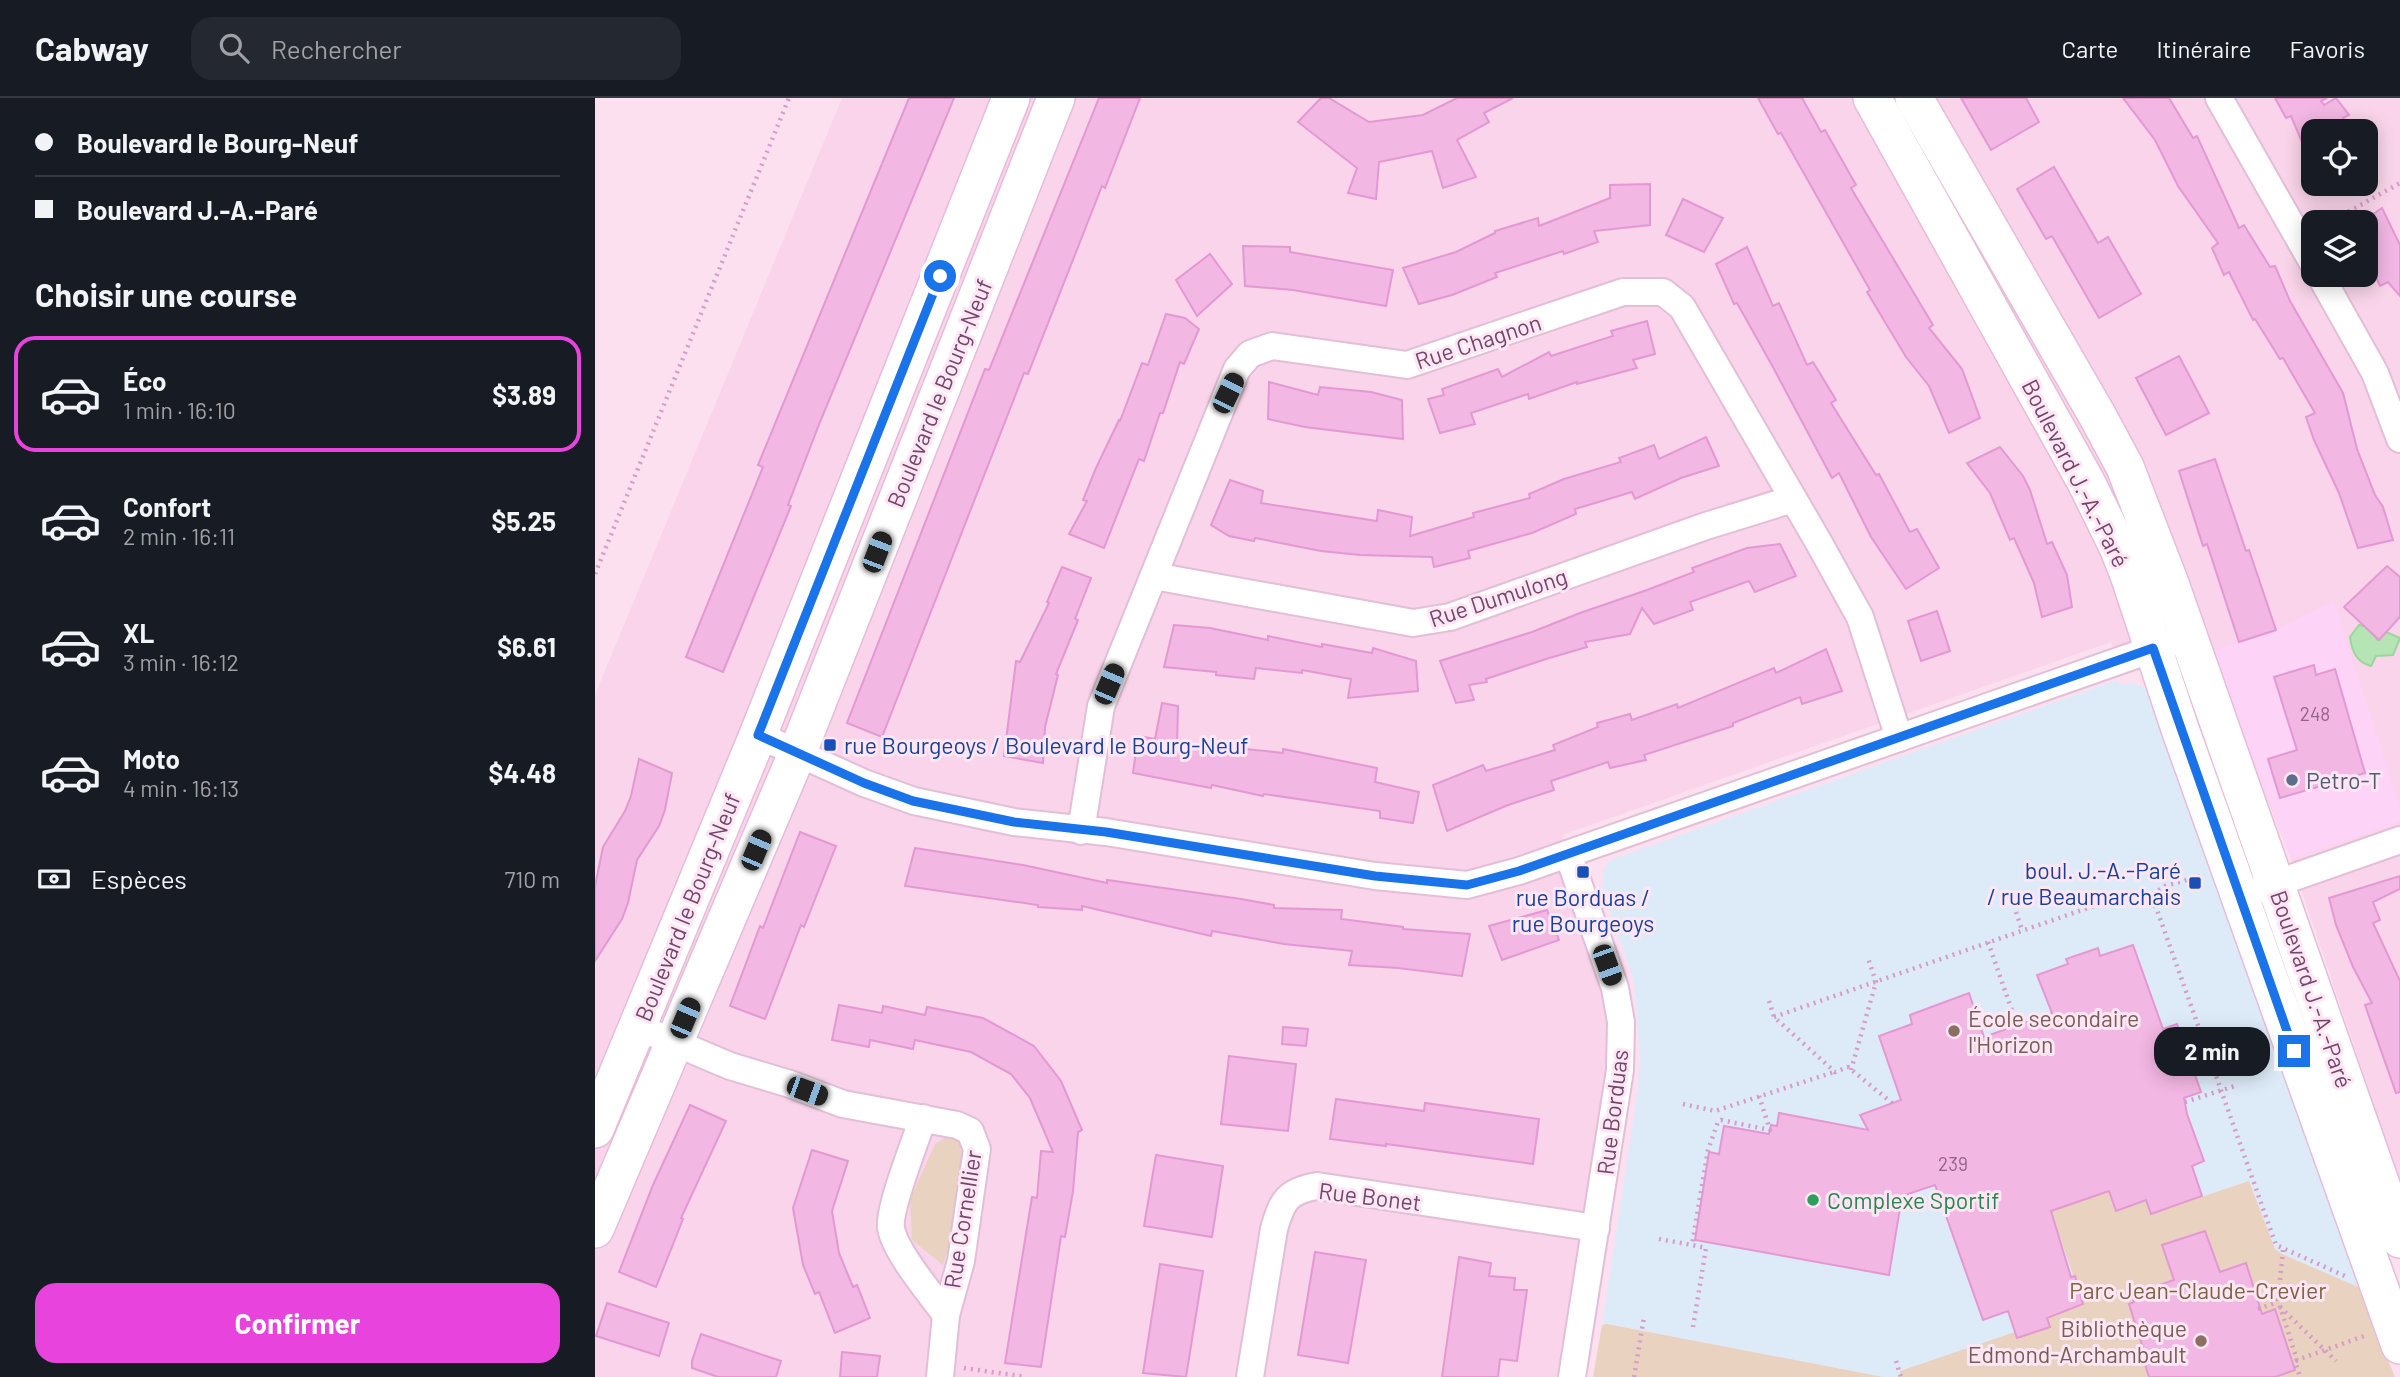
<!DOCTYPE html>
<html lang="fr">
<head>
<meta charset="utf-8">
<style>
	:root { --surface:#171b24; --page:#242831; --text:#f1f3f6; --muted:#9ea1a6; --line:#363941; --accent:#e843dc }
	body { margin:0; font-family:Barlow,sans-serif; background:var(--page); color:var(--text); height:100vh; display:flex; flex-direction:column; font-size:26px; white-space:nowrap }
	* { box-sizing:border-box; margin:0 }
	p { font-size:23px; color:var(--muted) }
	.icon { flex:none; width:38px; height:38px; fill:none; stroke:currentColor; stroke-width:2; stroke-linecap:round; stroke-linejoin:round }
	.map { position:relative; flex:1; overflow:hidden }
	.drawer { display:flex; flex-direction:column; background:var(--surface); width:595px }
	.drawer>* { flex:none }
	.top-card { display:grid; align-content:center; height:154px; padding:0 35px; background:var(--surface) }
	.tools { position:absolute; left:1706px; top:21px; display:grid; gap:14px }
	.tools a { display:grid; place-items:center; width:77px; height:77px; border-radius:14px; background:var(--surface); box-shadow:0 4px 18px #0003; font-size:35px }
	.end { position:absolute; width:32px; height:32px; margin:-16px; border:9px solid #1a73e8; background:#fff; box-shadow:0 0 0 4px #fff }
	.from { border-radius:50% }
	.bubble { position:absolute; height:49px; border-radius:21px; background:var(--surface); box-shadow:0 4px 18px #0003; font-size:23px; font-weight:700; line-height:49px; text-align:center }
	.car { position:absolute; width:21px; height:42px; margin:-21px -10px; border-radius:9px; box-shadow:0 0 5px 2px #0007; background:linear-gradient(#222 24%,#8ab4d8 0 40%,#222 0 76%,#8ab4d8 0 86%,#222 0) }
	.top-card b { display:flex; align-items:center; gap:24px; height:66px; font-size:26px }
	.top-card b+b { border-top:2px solid var(--line) }
	.top-card i { width:18px; height:18px; background:var(--text) }
	ul { padding:0; list-style:none }
	li { display:flex; align-items:center; gap:21px; height:116px; margin:0 14px 10px; padding:0 21px; border:4px solid transparent; border-radius:21px }
	li div { flex:1 }
	li b { display:block; font-size:26px }
	li em { font-style:normal; font-weight:700 }
	li.active { border-color:var(--accent) }
	li>.icon { width:63px; height:63px; stroke-width:1.5 }
	h2 { padding:0 35px; font-size:32px; line-height:84px }
	.pay { display:flex; align-items:center; gap:18px; height:77px; padding:0 35px; font-size:26px }
	.pay p { margin-inline-start:auto }
	.button { display:flex; gap:14px; margin-top:auto; padding:14px 35px }
	.button a { flex:1; height:80px; border-radius:21px; background:var(--accent); color:#fff; font-size:28px; font-weight:700; line-height:80px; text-align:center }
	header { display:flex; align-items:center; gap:42px; box-sizing:border-box; height:98px; padding:0 35px; background:var(--surface); border-bottom:2px solid var(--line) }
	header strong { font-size:33px }
	nav { display:flex; gap:38px; margin-inline-start:auto; font-size:24px }
	.search { width:490px; height:63px; background:var(--page); display:flex; align-items:center; gap:18px; box-sizing:border-box; padding:0 24px; border-radius:21px; color:var(--muted); font-size:26px }
	main { display:flex; flex:1; min-height:0 }
	.map>svg:first-child { display:block }
	.residential { fill:#f9d4ea; fill-rule:evenodd }
	.commercial { fill:#fdd3f7 }
	.education { fill:#ddebf8 }
	.green { fill:#e9d2bf }
	.water { fill:#b5e5b5; stroke:#9bd79b; stroke-width:2 }
	.building { fill:#f2b7e3; stroke:#e498d3; stroke-width:2 }
	.lines { fill:none; stroke-linecap:round; stroke-linejoin:round }
	.street-casing { stroke:#e2bfd7; stroke-width:30 }
	.secondary-casing { stroke:#e7bcd9; stroke-width:40 }
	.path { stroke:#d69bc8; stroke-width:4.5; stroke-dasharray:2 5; stroke-linecap:butt }
	.street { stroke:#fff; stroke-width:26 }
	.secondary { stroke:#fff; stroke-width:37 }
	.route { stroke:#1a73e8; stroke-width:9 }
	.transit-dot { fill:#1a4fb4; stroke:#ffe6f4; stroke-width:2.5 }
	.service-dot { fill:#5c6f8a; stroke:#ffe6f4; stroke-width:2.5 }
	.education-dot { fill:#8d6e63; stroke:#ffe6f4; stroke-width:2.5 }
	.leisure-dot { fill:#2e9e5b; stroke:#ffe6f4; stroke-width:2.5 }
	.labels { text-anchor:middle; dominant-baseline:central; stroke-width:6; stroke-linejoin:round; paint-order:stroke }
	.number-label { font-size:19px; fill:#936388 }
	.street-label { font-size:23px; fill:#73476a; stroke:#ffe6f4 }
	.transit-label { font-size:23px; fill:#164399; stroke:#ffe6f4; text-anchor:start }
	.service-label { font-size:23px; fill:#4e5e75; stroke:#ffe6f4; text-anchor:start }
	.education-label { font-size:23px; fill:#785e54; stroke:#ffe6f4; text-anchor:start }
	.leisure-label { font-size:23px; fill:#27864d; stroke:#ffe6f4; text-anchor:start }
	.park-label { font-size:23px; fill:#7e6442; stroke:#ffe6f4 }
</style>
</head>
<body>
<header>
<strong>Cabway</strong>
<div class="search"><svg class="icon" aria-label="search" viewBox="0 0 24 24"><circle cx="10" cy="10" r="6"/><path d="M15 15l6 6"/></svg>Rechercher</div>
<nav><a>Carte</a><a>Itinéraire</a><a>Favoris</a></nav>
</header>
<main>
<section class="drawer">
<div class="top-card">
<b><i class="from"></i>Boulevard le Bourg-Neuf</b>
<b><i></i>Boulevard J.-A.-Paré</b>
</div>
<h2>Choisir une course</h2>
<ul>
<li class="active"><svg class="icon" aria-label="car" viewBox="0 0 24 24"><path d="M5 17H2v-5l4-1 3-4h7l3 4 3 1v5h-3M9 17h6M6 11h13"/><circle cx="7" cy="17" r="2"/><circle cx="17" cy="17" r="2"/></svg><div><b>Éco</b><p>1 min · 16:10</p></div><em>$3.89</em></li>
<li><svg class="icon" aria-label="car" viewBox="0 0 24 24"><path d="M5 17H2v-5l4-1 3-4h7l3 4 3 1v5h-3M9 17h6M6 11h13"/><circle cx="7" cy="17" r="2"/><circle cx="17" cy="17" r="2"/></svg><div><b>Confort</b><p>2 min · 16:11</p></div><em>$5.25</em></li>
<li><svg class="icon" aria-label="car" viewBox="0 0 24 24"><path d="M5 17H2v-5l4-1 3-4h7l3 4 3 1v5h-3M9 17h6M6 11h13"/><circle cx="7" cy="17" r="2"/><circle cx="17" cy="17" r="2"/></svg><div><b>XL</b><p>3 min · 16:12</p></div><em>$6.61</em></li>
<li><svg class="icon" aria-label="car" viewBox="0 0 24 24"><path d="M5 17H2v-5l4-1 3-4h7l3 4 3 1v5h-3M9 17h6M6 11h13"/><circle cx="7" cy="17" r="2"/><circle cx="17" cy="17" r="2"/></svg><div><b>Moto</b><p>4 min · 16:13</p></div><em>$4.48</em></li>
</ul>
<div class="pay"><svg class="icon" aria-label="cash" viewBox="0 0 24 24"><path d="M3 7h18v10H3z"/><circle cx="12" cy="12" r="2"/></svg>Espèces<p>710 m</p></div>
<div class="button"><a>Confirmer</a></div>
</section>
<div class="map">
<svg width="1805" height="1279" viewBox="0 0 1805 1279">
	<rect width="100%" height="100%" fill="#fce0ef"/>
	<!-- residential -->
	<path class="residential" d="M247,0h1558v1084l-109,-323 -89,-225 -84,27 -7,-19 -549,193 57,169 -47,373h-977v-682zM1718,33h53v53h-53zM1718,124h53v53h-53z"/>
	<!-- commercial -->
	<path class="commercial" d="M1739,503l66,208v13l-109,37 -79,-208 64,-21z"/>
	<!-- education -->
	<path class="education" d="M1522,582l2,4 15,-1 11,5 6,9 76,211 131,379 -76,-33 -7,-5 -26,-68 -98,33 -35,-3 -65,1 32,92 -36,14 3,9 -33,11 -2,-5 -115,39v5h-17l-276,-53 -5,1 35,-229 3,-36 -6,-79 -32,-91 1,-20 7,-10z"/>
	<!-- green -->
	<g class="green">
		<path d="M354,1038l15,9 -7,75 -14,45 -31,-25 -2,-40 25,-56z"/>
		<path d="M1654,1083l26,68 7,5 76,33 37,90h-495v-6l115,-39 3,6 31,-11 -2,-9 36,-14 -32,-93 58,-20 7,20 30,-11 5,14z"/>
		<path d="M1012,1226l276,53h-290l9,-52z"/>
	</g>
	<!-- water -->
	<path class="water" d="M1764,527l6,1 13,14 8,-8 14,6 -7,17 -17,1 -5,10c-15,-4 -19,-15 -21,-29z"/>
	<!-- building -->
	<g class="building">
		<path d="M314,0h45l-134,324 -32,83 3,1 -68,166 -37,-15 77,-190 -5,-2z"/>
		<path d="M504,0h41l-35,90 -3,-2 -74,188 -4,-1 -142,364 -35,-14 138,-354 4,1z"/>
		<path d="M726,0h8l40,24 54,-7 34,-17h56l-29,15 5,9 -32,18 19,37 -33,11 -11,-37 -53,11 -3,37 -28,-6 9,-25 -59,-46z"/>
		<path d="M1163,0h44l19,34 4,-2 31,55 -5,3 82,137 -4,3 33,41 18,49 -31,15 -20,-47 -23,-29 -39,-65 3,-2 -89,-157 -3,1z"/>
		<path d="M1366,0h65l13,24 -48,28z"/>
		<path d="M1528,0h46l24,40 4,-2 42,92 5,-3 26,42 5,-1 15,35 53,92 14,56 18,46 8,12 10,33 -35,8 -19,-55 -25,-53 -8,-23 9,-4 -32,-55 -3,1 -25,-40 -2,1 -24,-48 -5,3 -12,-27 6,-5 -40,-57 -23,-46z"/>
		<path d="M1680,0h52l-6,3 3,4 12,-7 13,17 -6,3 7,13h-37v37l-22,-52 -5,2z"/>
		<path d="M1459,69l44,76 10,-6 33,57 -42,24 -47,-82 -6,3 -29,-50z"/>
		<path d="M1055,86v41l-56,6 4,11 -34,12 -1,-3 -68,22 2,4 -45,18 -33,9 -16,-36 53,-16 39,-19v-2l43,-13 1,8 71,-28v-13z"/>
		<path d="M1088,101l40,19 -19,34 -38,-17z"/>
		<path d="M1787,110l18,37v51l-12,-14 -8,4 -14,-30v-37z"/>
		<path d="M648,148l47,1v5l103,18 -7,36 -93,-16 -48,-4z"/>
		<path d="M1152,149l26,59 6,-3 28,62 6,-3 23,38 -5,3 45,72 3,-1 31,58 7,-3 22,39 -33,21 -35,-52 -32,-64 -7,5 -58,-109 -37,-66 -3,1 -18,-40z"/>
		<path d="M615,156l22,30 -35,32 -21,-36z"/>
		<path d="M571,216l19,4 14,11 -15,35 -4,-2 -17,51h-3l-16,48 -5,-2 -35,89 -35,-14 18,-33 -4,-1 13,-32 23,-48 1,1 22,-58 6,2z"/>
		<path d="M1052,223l8,33 -22,6 4,8 -60,16v-2l-48,17 -1,-5 -57,19 4,11 -35,9 -12,-34 16,-4 -2,-6 56,-20 4,8 47,-25 2,4 62,-20 -2,-5z"/>
		<path d="M1584,258l30,57 -43,22 -30,-57z"/>
		<path d="M674,284l49,13 2,-8 51,5 31,8 1,39 -98,-12 -37,-8z"/>
		<path d="M1111,339l13,29 -38,12 -46,21 -3,-7 -57,17 1,5 -44,19 -64,18 2,7 -36,9 -2,-10 -72,-2 -39,-4 -66,-13 -1,3 -25,-5 -18,-11 19,-45 33,11 -2,12 116,18 1,-11 34,7 -2,19 64,-19 -1,-4 57,-15 -1,-4 35,-15 57,-17 -2,-4 35,-13 5,14z"/>
		<path d="M1405,349l23,29 7,14 17,54 5,-2 15,33 5,32 -30,10 -8,-34 -20,-45 -4,2 -20,-47 -23,-30z"/>
		<path d="M1620,361l31,92 3,-1 27,80 -37,12 -32,-98 -4,2 -24,-75z"/>
		<path d="M1185,446l16,32 -41,16 -6,-11 -59,21 3,8 -39,14 -12,-16 -12,26 -45,8 2,5 -41,12 -60,20 1,3 -18,3 5,15 -18,3 -16,-42 92,-29 48,-19 67,-23 47,-18 -2,-4 55,-20z"/>
		<path d="M1792,468l13,11v40l-21,23 -35,-33z"/>
		<path d="M467,469l29,11 -16,41 3,1 -22,54 2,1 -13,52 -2,36 -39,-7 12,-95 4,1 29,-59 -2,-1z"/>
		<path d="M1342,513l13,40 -29,10 -13,-40z"/>
		<path d="M579,527l36,3 58,12v-4l54,11v-3l50,9 1,-5 43,13 2,30 -70,7 3,-19 -49,-9v3l-46,-5 -2,11 -38,-4v-3l-52,-5z"/>
		<path d="M1231,551l16,42 -40,13 -2,-7 -67,26v3l-89,29 2,5 -36,8 -2,-6 -57,19 3,9 -46,15 -61,26 -14,-46 50,-20 3,6 69,-21 -2,-5 45,-18 -1,-4 33,-9 2,6 45,-16 1,4 96,-40 2,5z"/>
		<path d="M1719,567l2,10 19,-6 30,104 -85,25 -12,-39 29,-9 -23,-73z"/>
		<path d="M567,605l16,3 -1,39 40,1 66,7v-4l94,19 -2,14 44,10 -6,31 -33,-5v-7l-116,-17 -1,2 -51,-11 -1,3 -78,-15 5,-37 17,3z"/>
		<path d="M44,661l33,14 -7,37 -6,16 -22,34 -9,43 -6,16 -27,42v-75l8,-39 22,-36 6,-15z"/>
		<path d="M205,734l36,14 -32,81 -3,-2 -36,94 -35,-13 30,-80 3,2z"/>
		<path d="M320,750l108,17 84,18v-3l134,19 33,6v3l68,2 -1,9 62,8v2l67,5 -8,42 -64,-8 -49,-3 3,-14 -68,-7 -72,-13 -1,5 -129,-30v4l-44,-3v-2l-133,-19z"/>
		<path d="M1805,778v13l-27,13 7,18 -7,3 27,58v111l-4,1 -31,-88 7,-2 -19,-36 -17,-42 -7,-27z"/>
		<path d="M952,812l12,30 -57,20 -13,-34z"/>
		<path d="M1538,847l30,84 14,-5 24,68 -17,6 3,16 17,47 -12,5 10,30 -51,18 -5,-14 -30,11 -7,-20 -58,20 20,66 4,-1 8,28 -36,14 3,9 -33,11 -9,-27 -25,9 -48,-135 -33,11 -13,79 -194,-35 14,-88 10,2 5,-28 45,8 2,-9 6,1 2,-13 89,17 -8,-15 41,-15 -22,-64 33,-12 -2,-9 59,-22 15,44 68,-24 -15,-38 31,-11 -2,-5 32,-11 2,8z"/>
		<path d="M244,907l43,8 1,-7 42,9 2,-8 56,11 51,28 27,35 21,49 -4,2 -5,59 -8,46 -4,-1 -20,131 -36,-4 27,-166 5,1 4,-47 12,1 -23,-54 -19,-24 -40,-22 -56,-12 -2,9 -43,-9 -1,7 -37,-7z"/>
		<path d="M688,929l25,2 -2,17 -24,-2z"/>
		<path d="M634,958l67,8 -8,67 -67,-7z"/>
		<path d="M741,1001l88,12 1,-8 114,16 -6,45 -147,-20v2l-56,-7z"/>
		<path d="M95,1007l36,16 -45,97 2,1 -27,68 -37,-15 34,-87z"/>
		<path d="M217,1052l36,11 -16,50 7,42 14,34 4,-2 13,33 -35,15 -16,-41 -4,2 -12,-29 -10,-57z"/>
		<path d="M561,1057l67,11 -11,71 -68,-11z"/>
		<path d="M1610,1133l15,41 26,-9 16,51 13,-5 20,61 -20,7h-126l-7,-22 3,-1 -16,-50 5,-2 -2,-7 42,-15 -12,-35z"/>
		<path d="M720,1154l51,8 -18,103 -50,-8z"/>
		<path d="M864,1159l32,6 -2,13 26,2 -1,12h13l-10,71 -17,-2 -2,18h-56z"/>
		<path d="M565,1166l43,7 -17,106 -43,-4z"/>
		<path d="M12,1205l62,20 -10,33 -63,-20z"/>
		<path d="M106,1236l80,27 -5,16h-58l-26,-9v-7z"/>
		<path d="M247,1254l38,4 -3,21h-37z"/>
	</g>
	<g class="lines">
		<defs>
			<g id="street">
				<path d="M1624,0l94,165"/>
				<path d="M1725,177l55,98 25,66"/>
				<path d="M559,478l259,47 37,-6 256,-91 87,-27"/>
				<path d="M163,637l106,48 50,18 100,21 92,10 269,44 92,9 52,-14 651,-228"/>
				<path d="M486,733l20,-125 136,-337 13,-15 22,-8 135,19 216,-73h40l19,15 137,236 41,74 39,121"/>
				<path d="M973,756l47,134 6,34 -1,48 -48,307"/>
				<path d="M1665,791l140,-49"/>
				<path d="M43,929l92,39 60,18 53,20 114,21 13,6 7,18 -16,112 -15,54 -6,62"/>
				<path d="M328,1020c-7,22 -35,91 -32,110 4,24 40,66 55,87"/>
				<path d="M655,1279l24,-148c8,-28 13,-38 43,-43l279,42"/>
			</g>
			<g id="secondary">
				<path d="M1277,0l214,384 32,65 11,28 51,154 220,616"/>
				<path d="M1319,0l183,317 28,52 44,114 231,658"/>
				<path d="M0,1031l163,-394 253,-637"/>
				<path d="M0,1131l202,-475 259,-656"/>
			</g>
		</defs>
		<!-- street casing -->
		<use href="#street" class="street-casing"/>
		<!-- secondary casing -->
		<use href="#secondary" class="secondary-casing"/>
		<!-- path -->
		<g class="path">
			<path d="M1735,124l70,-39"/>
			<path d="M0,476l194,-476"/>
			<path d="M1552,800l18,-12 40,-11"/>
			<path d="M1421,814l6,18"/>
			<path d="M1393,844l29,83"/>
			<path d="M1174,903l5,16 61,55 13,-5 44,36"/>
			<path d="M1179,919l354,-123 17,1 11,12 120,338 69,31"/>
			<path d="M1591,952l33,-12"/>
			<path d="M1256,972l25,-88 -8,-24"/>
			<path d="M1590,1004l50,-16"/>
			<path d="M1088,1006l32,7 119,-39"/>
			<path d="M1064,1141l33,6"/>
			<path d="M1688,1152l-5,50 19,60 70,-25"/>
			<path d="M1685,1209l56,54"/>
			<path d="M1663,1211l20,-7"/>
			<path d="M1098,1229l13,-79 -14,-3 16,-95 10,-28 3,-2 49,10 -11,-34"/>
			<path d="M1702,1262l-2,1 5,16"/>
			<path d="M1301,1263l5,16"/>
			<path d="M369,1270l62,9"/>
			<path d="M1039,1279l10,-60"/>
		</g>
		<!-- street -->
		<use href="#street" class="street"/>
		<!-- secondary -->
		<use href="#secondary" class="secondary"/>
	</g>
	<g class="lines">
		<!-- route -->
		<path class="route" d="M345,178l-182,459 106,48 49,18 101,21 92,10 269,44 92,9 52,-14 634,-223 141,403"/>
	</g>
	<!-- markers -->
	<g class="transit-dot">
		<rect x="228" y="640" width="14" height="14" rx="3.5"/>
		<rect x="981" y="767" width="14" height="14" rx="3.5"/>
		<rect x="1593" y="778" width="14" height="14" rx="3.5"/>
	</g>
	<circle class="service-dot" cx="1697" cy="682" r="7"/>
	<g class="education-dot">
		<circle cx="1359" cy="933" r="7"/>
		<circle cx="1606" cy="1243" r="7"/>
	</g>
	<circle class="leisure-dot" cx="1218" cy="1102" r="7"/>
	<g class="labels">
		<!-- number labels -->
		<g class="number-label">
			<text x="1720" y="615">248</text>
			<text x="1358" y="1065">239</text>
		</g>
		<!-- street labels -->
		<g class="street-label">
			<text transform="translate(883 243) rotate(-18)">Rue Chagnon</text>
			<text transform="translate(344 295) rotate(-68)">Boulevard le Bourg-Neuf</text>
			<text transform="translate(1481 375) rotate(63)">Boulevard J.-A.-Paré</text>
			<text transform="translate(903 499) rotate(-18)">Rue Dumulong</text>
			<text transform="translate(92 809) rotate(-68)">Boulevard le Bourg-Neuf</text>
			<text transform="translate(1717 891) rotate(71)">Boulevard J.-A.-Paré</text>
			<text transform="translate(1017 1014) rotate(-83)">Rue Borduas</text>
			<text transform="translate(775 1098) rotate(7)">Rue Bonet</text>
			<text transform="translate(367 1121) rotate(-81)">Rue Cornellier</text>
		</g>
		<!-- transit labels -->
		<g class="transit-label">
			<text x="249" y="647">rue Bourgeoys / Boulevard le Bourg-Neuf</text>
			<text x="1586" y="772" text-anchor="end">boul. J.-A.-Paré<tspan x="1586" dy="26">/ rue Beaumarchais</tspan></text>
			<text x="988" y="799" text-anchor="middle">rue Borduas /<tspan x="988" dy="26">rue Bourgeoys</tspan></text>
		</g>
		<!-- service labels -->
		<g class="service-label">
			<text x="1711" y="682">Petro-T</text>
		</g>
		<!-- education labels -->
		<g class="education-label">
			<text x="1373" y="920">École secondaire<tspan x="1373" dy="26">l'Horizon</tspan></text>
			<text x="1592" y="1230" text-anchor="end">Bibliothèque<tspan x="1592" dy="26">Edmond-Archambault</tspan></text>
		</g>
		<!-- leisure labels -->
		<g class="leisure-label">
			<text x="1232" y="1102">Complexe Sportif</text>
		</g>
		<!-- park labels -->
		<g class="park-label">
			<text x="1603" y="1192">Parc Jean-Claude-Crevier</text>
		</g>
	</g>
</svg>
<div class="tools">
<a><svg class="icon" aria-label="locate" viewBox="0 0 24 24"><circle cx="12" cy="12" r="6"/><path d="M12 2v4M12 18v4M2 12h4M18 12h4"/></svg></a>
<a><svg class="icon" aria-label="layers" viewBox="0 0 24 24"><path d="M12 4l9 5-9 5-9-5zM3 14l9 5 9-5"/></svg></a>
</div>
<i class="end from" style="left:345px;top:178px"></i>
<i class="end" style="left:1699px;top:953px"></i>
<div class="bubble" style="left:1559px;top:929px;width:116px">2 min</div>
<i class="car" style="left:633px;top:295px;rotate:26deg"></i>
<i class="car" style="left:282px;top:454px;rotate:21deg"></i>
<i class="car" style="left:514px;top:586px;rotate:23deg"></i>
<i class="car" style="left:161px;top:752px;rotate:23deg"></i>
<i class="car" style="left:1012px;top:867px;rotate:160deg"></i>
<i class="car" style="left:90px;top:920px;rotate:23deg"></i>
<i class="car" style="left:212px;top:993px;rotate:110deg"></i>
</div>
</main>
</body>
</html>
